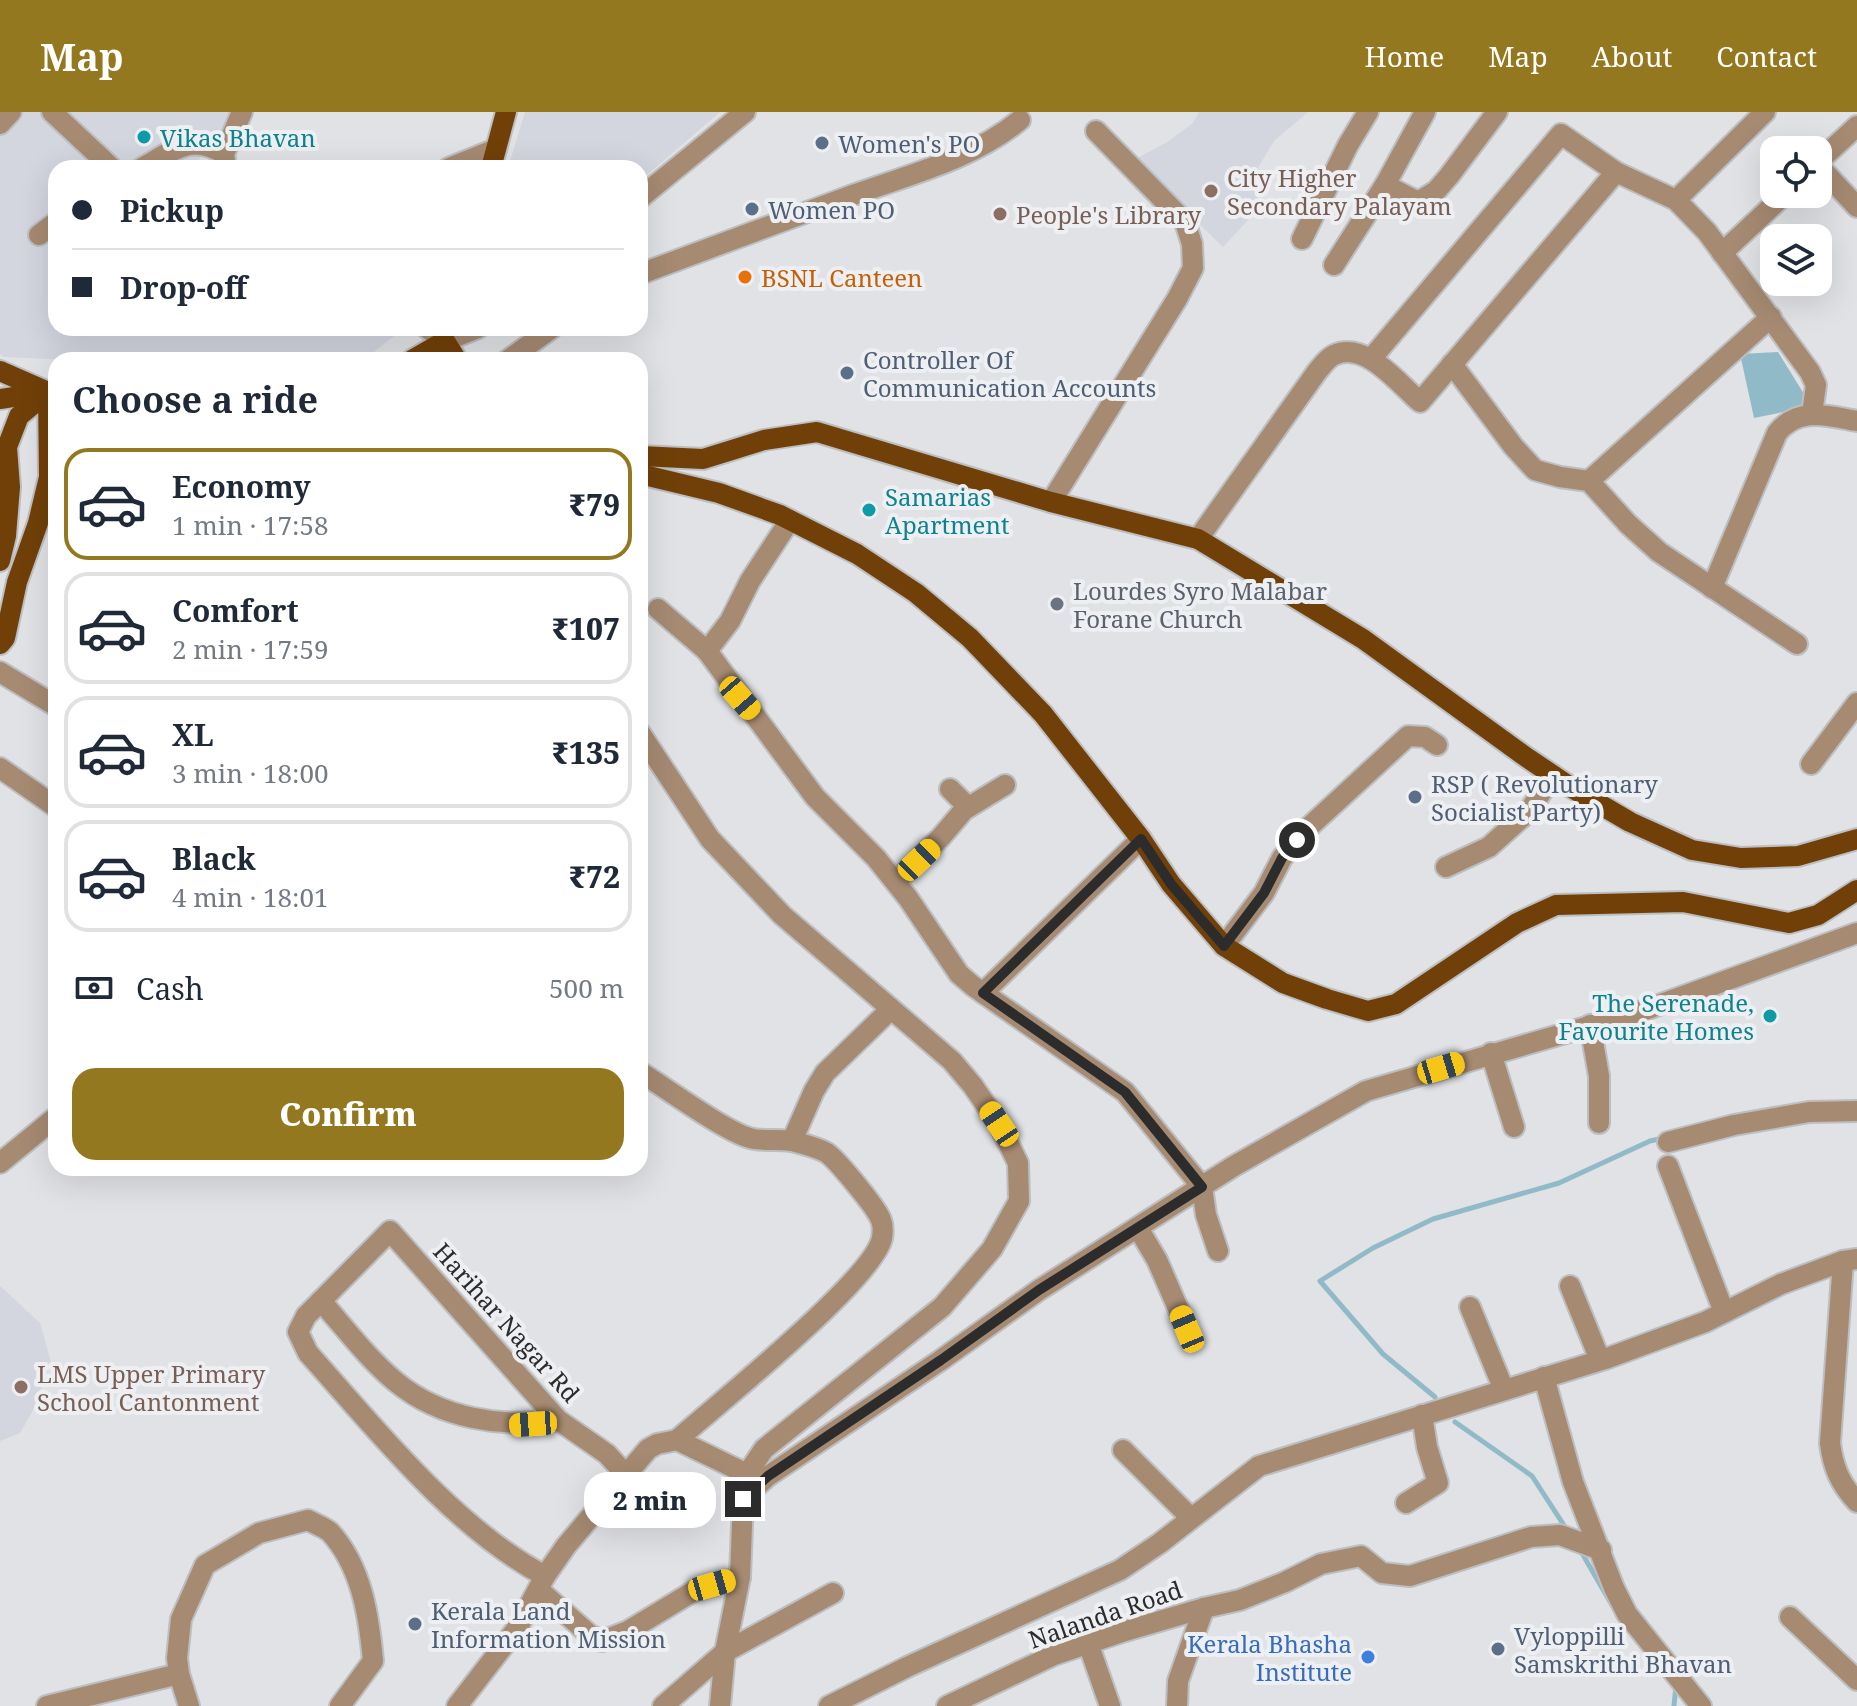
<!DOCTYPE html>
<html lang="en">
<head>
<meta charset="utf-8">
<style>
	:root { --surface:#fff; --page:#f2f2f3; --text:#1f2937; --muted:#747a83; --line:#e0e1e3; --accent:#94781f }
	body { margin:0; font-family:"Noto Serif",serif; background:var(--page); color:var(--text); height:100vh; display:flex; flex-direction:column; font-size:30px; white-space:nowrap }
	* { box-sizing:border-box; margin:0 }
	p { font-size:26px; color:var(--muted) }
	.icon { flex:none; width:44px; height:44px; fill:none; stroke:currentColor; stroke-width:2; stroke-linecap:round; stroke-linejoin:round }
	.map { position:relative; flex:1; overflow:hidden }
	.panel { position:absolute; left:48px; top:240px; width:600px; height:824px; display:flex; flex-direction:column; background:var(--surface); border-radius:24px; box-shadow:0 8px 32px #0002 }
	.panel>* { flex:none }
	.banner { position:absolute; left:48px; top:48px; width:600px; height:176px; border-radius:24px; box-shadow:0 8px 32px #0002; display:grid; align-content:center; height:176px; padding:0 24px; background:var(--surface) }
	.buttons { position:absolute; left:1760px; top:24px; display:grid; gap:16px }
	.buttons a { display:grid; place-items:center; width:72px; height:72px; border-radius:16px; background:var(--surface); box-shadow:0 8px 32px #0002; font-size:40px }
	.end { position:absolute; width:36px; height:36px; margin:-18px; border:10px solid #2c2c2d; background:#fff; box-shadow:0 0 0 4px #fff }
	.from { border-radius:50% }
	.bubble { position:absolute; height:56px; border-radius:24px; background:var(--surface); box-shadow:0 8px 32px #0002; font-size:26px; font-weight:800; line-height:56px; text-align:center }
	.car { position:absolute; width:24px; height:48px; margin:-24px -12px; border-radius:10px; box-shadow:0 0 6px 2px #0007; background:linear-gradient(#f5c518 24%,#345 0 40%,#f5c518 0 76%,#345 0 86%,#f5c518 0) }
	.banner b { display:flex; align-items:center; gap:28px; height:76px; font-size:30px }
	.banner b+b { border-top:2px solid var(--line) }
	.banner i { width:20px; height:20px; background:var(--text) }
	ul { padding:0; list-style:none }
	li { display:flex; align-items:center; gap:24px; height:112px; margin:0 16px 12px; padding:0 8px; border:4px solid var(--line); border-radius:24px }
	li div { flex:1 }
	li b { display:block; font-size:30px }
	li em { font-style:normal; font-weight:800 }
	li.selected { border-color:var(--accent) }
	li>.icon { width:72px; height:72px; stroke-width:1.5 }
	h2 { padding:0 24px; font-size:36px; line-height:96px }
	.pay { display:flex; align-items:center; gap:20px; height:88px; padding:0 24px; font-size:30px }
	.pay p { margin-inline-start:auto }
	.primary-button { display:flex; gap:16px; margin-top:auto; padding:16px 24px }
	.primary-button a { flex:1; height:92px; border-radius:24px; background:var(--accent); color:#fff; font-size:32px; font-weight:800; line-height:92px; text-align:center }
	header { display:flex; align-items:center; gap:48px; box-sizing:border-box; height:112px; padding:0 40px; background:var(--accent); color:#fff }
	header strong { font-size:38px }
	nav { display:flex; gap:44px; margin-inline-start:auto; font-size:28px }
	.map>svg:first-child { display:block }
	.built { fill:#d3d5df }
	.water { fill:#91bac9 }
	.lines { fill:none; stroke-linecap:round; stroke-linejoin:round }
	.stream { stroke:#91bac9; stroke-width:5 }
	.minor-casing { stroke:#bdbec0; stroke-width:24 }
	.major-casing { stroke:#bdbec0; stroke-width:24 }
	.minor { stroke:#a68a72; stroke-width:20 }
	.major { stroke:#714009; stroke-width:20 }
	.route { stroke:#2c2c2d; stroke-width:10 }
	.culture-dot { fill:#0f9aa8; stroke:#eeeff2; stroke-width:3 }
	.service-dot { fill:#5c6f8a; stroke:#eeeff2; stroke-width:3 }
	.education-dot { fill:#8d6e63; stroke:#eeeff2; stroke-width:3 }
	.food-dot { fill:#e8710a; stroke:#eeeff2; stroke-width:3 }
	.worship-dot { fill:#6b7280; stroke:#eeeff2; stroke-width:3 }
	.shop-dot { fill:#3f7fe0; stroke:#eeeff2; stroke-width:3 }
	.labels { text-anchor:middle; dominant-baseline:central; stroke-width:8; stroke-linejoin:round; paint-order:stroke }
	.culture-label { font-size:24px; fill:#0d838f; stroke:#eeeff2; text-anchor:start }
	.service-label { font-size:24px; fill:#4e5e75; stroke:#eeeff2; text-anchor:start }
	.education-label { font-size:24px; fill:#785e54; stroke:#eeeff2; text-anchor:start }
	.food-label { font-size:24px; fill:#c56008; stroke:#eeeff2; text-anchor:start }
	.worship-label { font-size:24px; fill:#5b616d; stroke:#eeeff2; text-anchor:start }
	.street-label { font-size:24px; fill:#2c2c2d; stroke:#eeeff2 }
	.shop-label { font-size:24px; fill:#366cbe; stroke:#eeeff2; text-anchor:end }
</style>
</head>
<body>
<header>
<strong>Map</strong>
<nav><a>Home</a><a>Map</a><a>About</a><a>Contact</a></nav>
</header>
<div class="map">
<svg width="1857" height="1594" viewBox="0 0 1857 1594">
	<rect width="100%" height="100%" fill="#e1e2e5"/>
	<!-- built -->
	<g class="built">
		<path d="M0,0h241l-48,54 2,2h-139v160h348l-40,32h-291l-69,-3 -4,-3z"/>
		<path d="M525,0h195l-80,69v-13h-132z"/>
		<path d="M1199,0h109l-34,29 -21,35 7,31 -37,40 -89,-87 35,-19 24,-18z"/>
		<path d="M0,1174l40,37 11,39 -19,50 -12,21 -20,8z"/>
	</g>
	<!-- water -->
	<path class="water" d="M1778,240l26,42 4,13 -54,11 -14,-64z"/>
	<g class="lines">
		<!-- stream -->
		<g class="stream">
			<path d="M1435,1285l-52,-43 -63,-73 53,-33 60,-29 126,-36 91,-42 14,-3"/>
			<path d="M1455,1310l77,54 35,54"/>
			<path d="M1579,1436l37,64"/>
			<path d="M1674,1594l2,-21"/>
		</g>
		<defs>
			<g id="minor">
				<path d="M52,0l60,56"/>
				<path d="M0,12l11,-12"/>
				<path d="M1818,50l39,-36"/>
				<path d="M1818,53l39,42"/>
				<path d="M142,56c30,-17 50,-35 82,-14"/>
				<path d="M226,56l-2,-14 18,-42"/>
				<path d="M449,56l47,-19"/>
				<path d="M1385,73l33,17 18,-11 13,-15 48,-64"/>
				<path d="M640,86l105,-86"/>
				<path d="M1676,88l31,32 103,140 6,13 -4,29"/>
				<path d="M39,123l17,-13"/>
				<path d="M1302,127l46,-94 20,-33"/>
				<path d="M1722,141l63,-59"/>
				<path d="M1334,153l51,-80 40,-73"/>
				<path d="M640,162c71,-26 142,-53 213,-79 58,-21 118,-35 167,-75"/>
				<path d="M427,216l18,13 33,-13"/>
				<path d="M1371,247l190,-225 55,38 60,28 89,-88"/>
				<path d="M508,248l44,-32"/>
				<path d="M1452,252l61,82 22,24 25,7 29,4 39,43 31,28 138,92"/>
				<path d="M1589,369l182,-164"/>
				<path d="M1051,390l126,-203 16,-31 -1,-24 -7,-22 -89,-91"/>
				<path d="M790,408l-40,61 -20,40 -23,30 108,146 61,61 32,40 51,76 14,12 152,106 77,95 4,28 12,36"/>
				<path d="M1198,427l118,-166c5,-6 11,-15 18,-18 31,-15 65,29 86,47l196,-230"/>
				<path d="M1712,476l65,-155c21,-27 51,-17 80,-12"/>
				<path d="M658,497l49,42"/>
				<path d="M0,560l56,34"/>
				<path d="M640,621l70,106 72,76 170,146 21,25 26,38 19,39 1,38 -27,48 -50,58 -178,142 -17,25 -4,25 -3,78 -15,75 -5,54"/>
				<path d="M1811,652l46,-61"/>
				<path d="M0,656l56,39"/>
				<path d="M950,677l18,18"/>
				<path d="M1446,755l43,-20 40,-36 24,-36"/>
				<path d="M896,770l45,-45 23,-27 41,-25"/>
				<path d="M1224,834l40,-53 18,-35 27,-31 99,-91 17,1 12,8"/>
				<path d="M983,881l158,-154"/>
				<path d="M1590,913l9,51v47"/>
				<path d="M1491,941l23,74"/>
				<path d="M640,960c25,15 89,63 114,67 12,2 25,0 38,2"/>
				<path d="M1668,1030l66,-17 75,-13 48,-1"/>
				<path d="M0,1051l56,-46"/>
				<path d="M1668,1054l56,146"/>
				<path d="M1138,1116l19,32 30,69"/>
				<path d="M1843,1149l-13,182c3,24 10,41 27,59"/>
				<path d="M1570,1174l30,74"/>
				<path d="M321,1189c24,27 47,58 75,81 45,37 106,46 162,38"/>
				<path d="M1470,1195l34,83"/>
				<path d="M1544,1265l29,105 41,106 13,26 74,92"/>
				<path d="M677,1328c38,-34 197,-161 205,-202 1,-6 1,-13 -1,-18 -4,-12 -44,-60 -54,-67 -10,-6 -25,-9 -35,-12l22,-50 11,-18 66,-64"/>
				<path d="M1123,1338l68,68"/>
				<path d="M743,1387l25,-23 173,-116 98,-70 195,-124 132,-75 279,-81 212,-77"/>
				<path d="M1406,1391l32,-20 -11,-36 -5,-32"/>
				<path d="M545,1464c-91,-48 -169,-147 -237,-223l-10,-21 8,-16 84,-85 168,189 49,34 19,21 22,-26 9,-5 20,-4 70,34"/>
				<path d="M539,1478l51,45 12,6 26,-10 66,-40 46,-14"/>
				<path d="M1790,1505l67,63"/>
				<path d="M1088,1531l22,63"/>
				<path d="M47,1594l132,-32"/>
				<path d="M189,1594l-10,-32 -2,-16 4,-39 24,-54 54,-32 49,-13c7,4 16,7 22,12 32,35 39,85 43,129l-33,45"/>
				<path d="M457,1594l61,-79 27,-51 21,-30 60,-71"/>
				<path d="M663,1594l62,-54 108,-59"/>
				<path d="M829,1594l78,-39 213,-97 40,-27 99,-77 346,-107 100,-37 76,-38 62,-23 14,-2"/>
				<path d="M947,1594l107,-51 68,-23 82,-24 36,-8 45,-18 36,-18 40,-8 21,17 28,3 121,-39 29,-2 41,15"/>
				<path d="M1177,1594l1,-25 26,-73"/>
			</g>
			<g id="major">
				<path d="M491,56l15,-56"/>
				<path d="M445,229l12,19"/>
				<path d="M412,248l33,-19"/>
				<path d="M0,259l48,21 8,-2"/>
				<path d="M0,287l45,-7"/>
				<path d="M640,344l63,3 61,-19 53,-8 234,70 147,37 165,100 163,118 46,31 58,34 62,28 49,8 57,-2 59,-17"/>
				<path d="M640,362l79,19 61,22 77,39 59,39 54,45 73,76 98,125 30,45 53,62 59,37 44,16 41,12 28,-7 121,-81 39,-18 127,-3 106,21 29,-8 39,-25"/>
				<path d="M0,449l6,-25 4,-49 -3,-40 12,-31 29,-24"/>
				<path d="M0,532l5,-6 12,-56 21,-59 11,-46 -1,-85"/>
			</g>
		</defs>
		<!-- minor casing -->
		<use href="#minor" class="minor-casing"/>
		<!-- major casing -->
		<use href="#major" class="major-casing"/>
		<!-- minor -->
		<use href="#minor" class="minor"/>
		<!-- major -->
		<use href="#major" class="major"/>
	</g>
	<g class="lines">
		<!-- route -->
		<path class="route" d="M743,1387l25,-23 173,-116 98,-70 163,-103 -77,-95 -142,-99 158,-154 30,45 53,62 40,-53 18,-35 15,-18"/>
	</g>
	<!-- markers -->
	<g class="culture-dot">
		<circle cx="144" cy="25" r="8"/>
		<circle cx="869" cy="398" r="8"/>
		<circle cx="1770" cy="904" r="8"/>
	</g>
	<g class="service-dot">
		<circle cx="822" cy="31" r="8"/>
		<circle cx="752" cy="97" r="8"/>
		<circle cx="847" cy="261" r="8"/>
		<circle cx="1415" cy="685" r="8"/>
		<circle cx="415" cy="1512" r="8"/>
		<circle cx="1498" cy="1537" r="8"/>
	</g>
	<g class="education-dot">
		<circle cx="1211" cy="79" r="8"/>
		<circle cx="1000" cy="102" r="8"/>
		<circle cx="21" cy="1275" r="8"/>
	</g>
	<circle class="food-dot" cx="745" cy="165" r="8"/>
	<circle class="worship-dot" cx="1057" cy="492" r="8"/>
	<circle class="shop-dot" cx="1368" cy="1545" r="8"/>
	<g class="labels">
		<!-- culture labels -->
		<g class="culture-label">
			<text x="160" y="25">Vikas Bhavan</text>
			<text x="885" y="384">Samarias<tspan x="885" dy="28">Apartment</tspan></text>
			<text x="1754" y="890" text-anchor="end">The Serenade,<tspan x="1754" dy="28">Favourite Homes</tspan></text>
		</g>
		<!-- service labels -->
		<g class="service-label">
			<text x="838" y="31">Women's PO</text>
			<text x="768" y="97">Women PO</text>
			<text x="863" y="247">Controller Of<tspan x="863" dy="28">Communication Accounts</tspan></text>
			<text x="1431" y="671">RSP ( Revolutionary<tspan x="1431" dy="28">Socialist Party)</tspan></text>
			<text x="431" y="1498">Kerala Land<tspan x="431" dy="28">Information Mission</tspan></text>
			<text x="1514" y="1523">Vyloppilli<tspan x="1514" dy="28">Samskrithi Bhavan</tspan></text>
		</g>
		<!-- education labels -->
		<g class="education-label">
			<text x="1227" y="65">City Higher<tspan x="1227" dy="28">Secondary Palayam</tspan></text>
			<text x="1016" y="102">People's Library</text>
			<text x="37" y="1261">LMS Upper Primary<tspan x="37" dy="28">School Cantonment</tspan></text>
		</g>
		<!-- food labels -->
		<g class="food-label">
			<text x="761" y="165">BSNL Canteen</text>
		</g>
		<!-- worship labels -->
		<g class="worship-label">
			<text x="1073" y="478">Lourdes Syro Malabar<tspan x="1073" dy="28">Forane Church</tspan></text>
		</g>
		<!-- street labels -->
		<g class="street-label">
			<text transform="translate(507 1210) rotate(48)">Harihar Nagar Rd</text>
			<text transform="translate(1105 1502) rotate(-19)">Nalanda Road</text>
		</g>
		<!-- shop labels -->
		<g class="shop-label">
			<text x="1352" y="1531">Kerala Bhasha<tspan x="1352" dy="28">Institute</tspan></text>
		</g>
	</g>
</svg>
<div class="buttons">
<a><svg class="icon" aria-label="locate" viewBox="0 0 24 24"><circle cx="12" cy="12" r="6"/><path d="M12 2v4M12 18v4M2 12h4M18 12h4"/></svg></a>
<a><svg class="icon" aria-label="layers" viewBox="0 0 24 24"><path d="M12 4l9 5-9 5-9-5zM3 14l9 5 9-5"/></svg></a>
</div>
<i class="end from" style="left:1297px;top:728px"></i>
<i class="end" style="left:743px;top:1387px"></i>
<div class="bubble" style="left:584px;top:1360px;width:132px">2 min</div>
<i class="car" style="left:740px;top:586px;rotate:139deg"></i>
<i class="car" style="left:919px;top:748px;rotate:46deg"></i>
<i class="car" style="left:1441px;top:956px;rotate:73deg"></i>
<i class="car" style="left:999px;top:1012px;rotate:326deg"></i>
<i class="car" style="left:1187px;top:1217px;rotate:337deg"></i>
<i class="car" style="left:533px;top:1312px;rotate:266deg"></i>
<i class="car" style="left:712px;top:1473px;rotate:74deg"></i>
<div class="banner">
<b><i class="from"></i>Pickup</b>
<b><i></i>Drop-off</b>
</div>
<section class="panel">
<h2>Choose a ride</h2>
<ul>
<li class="selected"><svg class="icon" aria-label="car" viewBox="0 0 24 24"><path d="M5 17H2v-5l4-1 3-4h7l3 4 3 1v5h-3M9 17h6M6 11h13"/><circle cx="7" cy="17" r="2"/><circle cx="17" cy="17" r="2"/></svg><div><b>Economy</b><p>1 min · 17:58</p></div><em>₹79</em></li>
<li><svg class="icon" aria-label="car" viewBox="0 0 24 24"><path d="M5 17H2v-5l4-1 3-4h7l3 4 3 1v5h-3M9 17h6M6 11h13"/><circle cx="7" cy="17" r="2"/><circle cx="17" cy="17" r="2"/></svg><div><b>Comfort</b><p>2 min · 17:59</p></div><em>₹107</em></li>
<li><svg class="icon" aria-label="car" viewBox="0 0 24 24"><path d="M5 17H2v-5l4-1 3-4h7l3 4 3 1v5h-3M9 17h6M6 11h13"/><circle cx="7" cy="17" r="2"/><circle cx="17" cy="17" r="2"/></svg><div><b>XL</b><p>3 min · 18:00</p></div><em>₹135</em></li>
<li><svg class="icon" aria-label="car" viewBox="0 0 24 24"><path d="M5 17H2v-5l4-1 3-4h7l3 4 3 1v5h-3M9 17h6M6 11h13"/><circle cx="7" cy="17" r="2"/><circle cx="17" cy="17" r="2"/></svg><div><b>Black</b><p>4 min · 18:01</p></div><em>₹72</em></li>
</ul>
<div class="pay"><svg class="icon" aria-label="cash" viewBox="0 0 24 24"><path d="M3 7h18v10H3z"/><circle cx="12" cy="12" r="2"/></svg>Cash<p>500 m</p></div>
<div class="primary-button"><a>Confirm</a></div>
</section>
</div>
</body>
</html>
